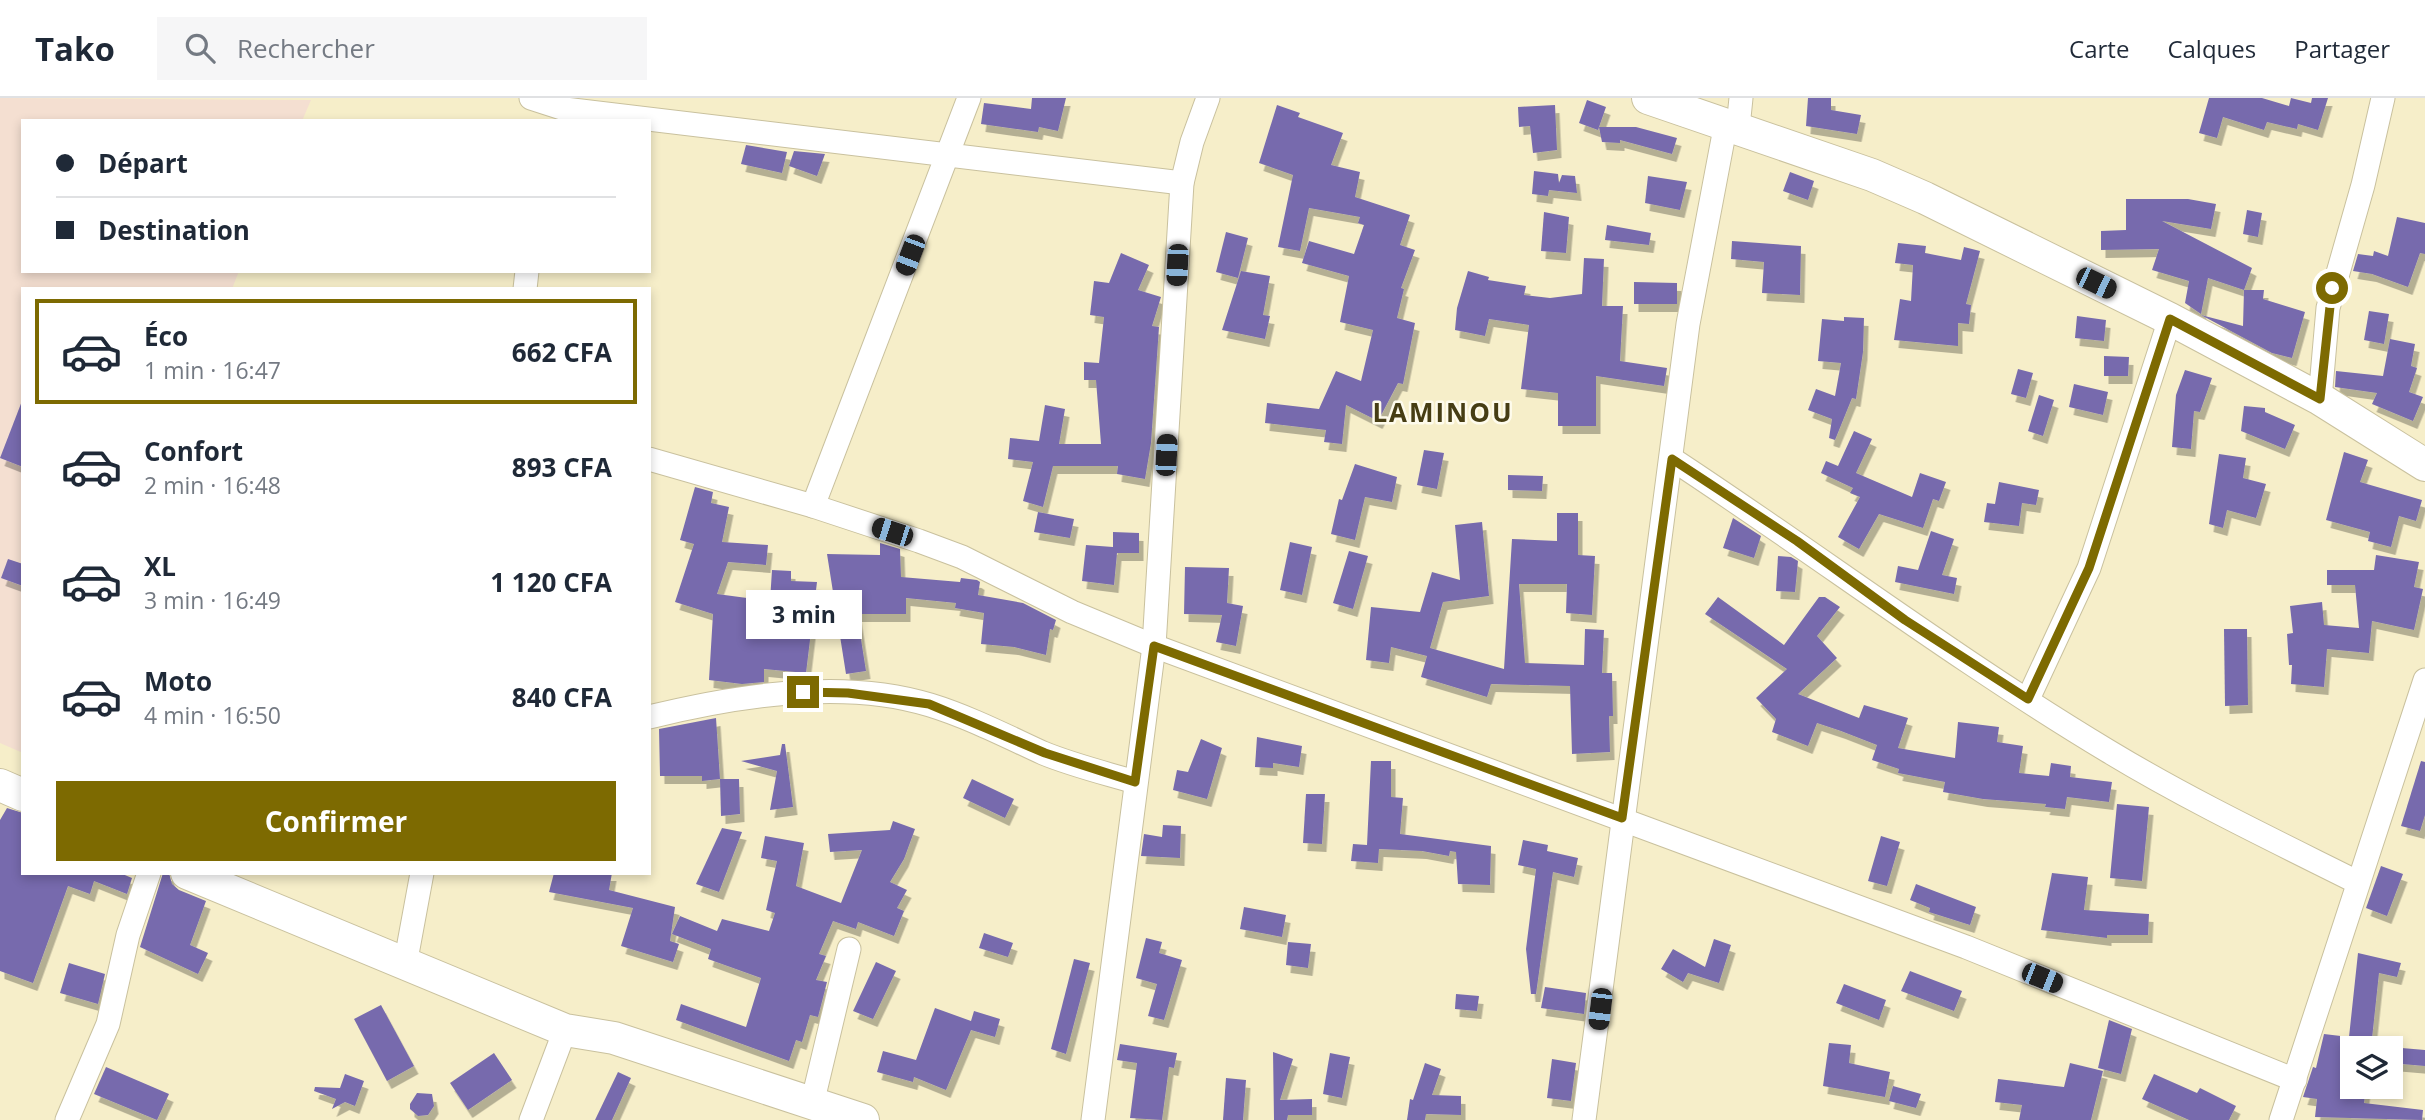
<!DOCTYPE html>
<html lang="fr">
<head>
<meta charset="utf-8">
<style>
	:root { --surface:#fff; --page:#f6f6f7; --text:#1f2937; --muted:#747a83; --line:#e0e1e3; --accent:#7d6a01 }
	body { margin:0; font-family:"Open Sans",sans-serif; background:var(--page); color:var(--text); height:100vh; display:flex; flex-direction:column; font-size:26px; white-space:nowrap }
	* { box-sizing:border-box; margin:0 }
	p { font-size:23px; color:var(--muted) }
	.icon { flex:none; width:38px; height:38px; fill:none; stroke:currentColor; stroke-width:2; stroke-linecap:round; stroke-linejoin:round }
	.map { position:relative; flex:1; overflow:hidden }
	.panel { position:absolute; left:21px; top:189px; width:630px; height:588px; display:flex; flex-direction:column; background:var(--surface); border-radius:0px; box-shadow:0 4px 10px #0003 }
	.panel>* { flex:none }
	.guide { position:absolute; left:21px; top:21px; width:630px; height:154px; border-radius:0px; box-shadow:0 4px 10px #0003; display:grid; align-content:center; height:154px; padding:0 35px; background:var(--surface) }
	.controls { position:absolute; left:2340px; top:938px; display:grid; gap:14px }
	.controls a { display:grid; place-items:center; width:63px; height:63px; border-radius:0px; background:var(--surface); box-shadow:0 4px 10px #0003; font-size:35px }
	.end { position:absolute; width:32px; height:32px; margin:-16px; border:9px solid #7d6a01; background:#fff; box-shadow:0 0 0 4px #fff }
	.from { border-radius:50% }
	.bubble { position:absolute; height:49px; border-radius:0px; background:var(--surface); box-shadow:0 4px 10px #0003; font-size:23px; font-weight:700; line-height:49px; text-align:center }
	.car { position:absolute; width:21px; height:42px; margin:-21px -10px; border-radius:9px; box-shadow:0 0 5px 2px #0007; background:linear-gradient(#222 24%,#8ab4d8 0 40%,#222 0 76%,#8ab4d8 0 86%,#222 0) }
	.guide b { display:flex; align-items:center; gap:24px; height:66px; font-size:26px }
	.guide b+b { border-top:2px solid var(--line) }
	.guide i { width:18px; height:18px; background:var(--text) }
	ul { padding:12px 0 0; list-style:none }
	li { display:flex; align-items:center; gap:21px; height:105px; margin:0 14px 10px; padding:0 21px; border:4px solid transparent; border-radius:0px }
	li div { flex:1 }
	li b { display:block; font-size:26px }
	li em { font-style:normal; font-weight:700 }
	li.active { border-color:var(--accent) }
	li>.icon { width:63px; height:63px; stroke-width:1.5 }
	.action { display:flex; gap:14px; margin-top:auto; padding:14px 35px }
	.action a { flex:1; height:80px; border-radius:0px; background:var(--accent); color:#fff; font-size:28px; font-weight:700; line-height:80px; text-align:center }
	header { display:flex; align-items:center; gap:42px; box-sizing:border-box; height:98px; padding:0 35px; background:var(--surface); border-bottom:2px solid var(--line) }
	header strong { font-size:33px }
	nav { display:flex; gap:38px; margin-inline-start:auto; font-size:24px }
	.search { width:490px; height:63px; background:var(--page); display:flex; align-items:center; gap:18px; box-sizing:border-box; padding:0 24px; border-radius:0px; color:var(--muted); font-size:26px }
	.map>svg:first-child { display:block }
	.education { fill:#f4dfd1 }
	.building { fill:#776bad; filter:url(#shadow) }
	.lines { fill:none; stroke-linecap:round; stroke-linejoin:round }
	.street-casing { stroke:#c9c19e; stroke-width:25 }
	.secondary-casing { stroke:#c9c19e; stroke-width:34 }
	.street { stroke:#fff; stroke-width:23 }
	.secondary { stroke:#fff; stroke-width:32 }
	.route { stroke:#7d6a01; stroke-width:9 }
	.labels { text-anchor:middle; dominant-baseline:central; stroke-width:5; stroke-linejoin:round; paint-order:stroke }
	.district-label { font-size:26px; font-weight:bold; letter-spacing:2px; fill:#463d14; stroke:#fefbec }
</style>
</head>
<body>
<header>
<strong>Tako</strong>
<div class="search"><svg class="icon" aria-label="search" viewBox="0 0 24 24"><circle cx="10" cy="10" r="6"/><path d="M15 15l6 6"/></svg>Rechercher</div>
<nav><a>Carte</a><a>Calques</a><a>Partager</a></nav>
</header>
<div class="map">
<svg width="2425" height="1022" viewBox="0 0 2425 1022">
	<defs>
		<filter id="shadow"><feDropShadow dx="4.5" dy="8" stdDeviation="0" flood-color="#0004"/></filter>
	</defs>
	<rect width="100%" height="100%" fill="#f6eec9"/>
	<!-- education -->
	<path class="education" d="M0,0l311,2 -9,21h-279v150h216l-7,18h-209v464l-23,-10z"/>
	<!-- building -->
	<g class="building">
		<path d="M1032,0h34l-8,33 -19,-4 -1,5 -57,-8 3,-21 47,6z"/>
		<path d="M1808,0h23v12l30,5 -4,19 -51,-8z"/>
		<path d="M2209,0h53l27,8 2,-8 20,5 1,-5h16l-10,32 -20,-6 -1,5 -30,-7 -3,8 -41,-13 -6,21 -18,-5z"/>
		<path d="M1587,2l19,7 -7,20h37l41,11 -5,16 -52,-14v3l-18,-1 -3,-15 -1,3 -19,-7z"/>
		<path d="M1277,7l23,8 -2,4 45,16 -12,32 29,7 -5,25 55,18 -10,30 15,5 -14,38 3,1 -7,29 18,5 -12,61 -5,-1 -20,38 -32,-16 -4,39 -18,-2 2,-12 -61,-7 2,-20 52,6 17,-38 25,10 12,-51 -33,-8 9,-46 -47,-13 7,-22 45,13 10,-29 -6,-2 2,-6 -51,-9 -9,43 -22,-4 15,-72 -34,-12z"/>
		<path d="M1555,7l2,45 -24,3 -3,-27 -11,1 -1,-20z"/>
		<path d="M746,47l41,7 -5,21 -41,-9z"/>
		<path d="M794,53l31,3 -8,22 -28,-10z"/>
		<path d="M1534,73l24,3 1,9 3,-8 13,1 2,17 -28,-3 -1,6 -16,-2z"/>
		<path d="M1790,74l24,9 -6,19 -25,-9z"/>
		<path d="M1648,78l39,6 -7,28 -35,-7z"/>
		<path d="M2126,101h62l28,5 -5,25 -49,-8 90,47 -8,22 -36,-12 -7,36 -16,-11 4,-22 -37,-11 7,-21 -58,1v-19l25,-1z"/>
		<path d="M2247,112l15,3 -4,24 -15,-3z"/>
		<path d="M1544,114l25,5 -3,36 -25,-2z"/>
		<path d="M2397,119l28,6v31l-5,-1 -12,34 -36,-13 -19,-3 5,-17 15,2 1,-5 14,5z"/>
		<path d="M1607,127l44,8 -2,12 -44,-5z"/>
		<path d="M1226,134l22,6 -10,40 -22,-6z"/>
		<path d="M1732,143l69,5 -1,49 -38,-2 2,-31 -33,-3z"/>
		<path d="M1898,145l28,3 -1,7 36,7 3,-13 16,4 -14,53 5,1 -2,19 -11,-1v23l-64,-6 6,-41 11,2 2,-36 -18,-2z"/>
		<path d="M1121,155l28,12 -11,25 23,7 -9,29 7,1 -8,116 -6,36 -28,-5 1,-8h-65l-10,41 -20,-6 10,-39 -25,-3 2,-21 29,3 6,-36 20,4 -6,35h42l-5,-64h-12v-18l15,1 5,-46 -14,-2 4,-34 15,2z"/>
		<path d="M1584,160l20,1 -2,47h21l-3,55 47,7 -3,18 -68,-10v50h-38v-33l-37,-4 8,-64 -40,-6 -4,17 -30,-6 2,-22 11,-37 21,6 -1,3 38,6 -2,9 26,3 32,-4z"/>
		<path d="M1241,173l29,5 -7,39 7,1 -5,23 -43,-9z"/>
		<path d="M1634,184l43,1v21h-43z"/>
		<path d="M2244,192h20l-1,9 42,13 -13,46 -20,-5 -71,-38 42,11z"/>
		<path d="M2369,213l20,3 -5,30 -20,-4z"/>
		<path d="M2077,218l29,4 -2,21 -29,-3z"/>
		<path d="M1844,219l20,1 -1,34 -7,47 -4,-1 -17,42 -6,-2 3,-19 -24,-9 8,-21 19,7 6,-33 -23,-2 4,-42 22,2z"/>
		<path d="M2390,241l25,5 -4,22 6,2 -8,24 14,5 -10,24 -41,-17 5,-11 -42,-6 1,-16 47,5z"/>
		<path d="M2104,258l25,1 -1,19h-24z"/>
		<path d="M2018,271l15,4 -7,25 -15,-4z"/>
		<path d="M2185,272l27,8 -12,34 -6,-1 -3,38 -19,-2 4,-52z"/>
		<path d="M2074,286l34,8 -5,23 -34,-8z"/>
		<path d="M2039,297l15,5 -11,36 -15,-5z"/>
		<path d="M22,303h1v66l-23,-9z"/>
		<path d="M2244,308l21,2v4l30,13 -10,24 -44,-18z"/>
		<path d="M1854,333l18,8 -16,34 56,24 8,-24 26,9 -7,19 -6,-2 -10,29 -44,-14 -20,35 -21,-12 22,-40 -10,-4 3,-5 -32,-15 5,-12 12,5z"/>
		<path d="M1424,352l20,3 -7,36 -20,-4z"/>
		<path d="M2344,354l24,8 -8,22 62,18 -6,21 -17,-5 -8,31 -23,-6 2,-9 -44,-12z"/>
		<path d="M2219,356l27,4 -3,20 23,6 -10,34 -29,-8 -4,18 -14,-4z"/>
		<path d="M1355,366l42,13 -5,25 -27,-5 -10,43 -24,-6 8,-35 3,1z"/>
		<path d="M1508,377l35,1 -1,15 -34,-1z"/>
		<path d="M1999,384l40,8 -3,15 -14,-2 -3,23 -35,-4 3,-19 8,1z"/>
		<path d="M695,389l18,5 -2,11 18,4 -7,35 46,3 -2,20 -38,-3 -11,32 53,7 2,-31 19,1v10l26,1 -11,91 -42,-4v13l-22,2 -33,-4 4,-66 -38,-12 19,-58 -14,-4z"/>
		<path d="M1038,414l36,7 -4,19 -36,-6z"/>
		<path d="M1557,415h21v42l17,1 -3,59 -26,-2 1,-29h-48l6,79 59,2 1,-36 19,1 -2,43h10l1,43h-4l1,36 -38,2 -2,-68 -79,-2 -4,13 -66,-20 6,-21 -36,-9 -2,16 -23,-3 5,-53 49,5 12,-40 28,8 -5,-55 27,-3 7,74 -46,6 -13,46 74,21 8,-130 45,2z"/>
		<path d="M1733,420l28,18 -7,22 -31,-10z"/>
		<path d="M1931,433l23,8 -12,36 15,3 -3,16 -59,-12 3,-16 20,4z"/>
		<path d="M1113,434l26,1v20h-22l-3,32 -32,-4 4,-36 27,2z"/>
		<path d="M1290,444l22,5 -10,48 -22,-5z"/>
		<path d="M880,445l20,6 1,28 59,5 1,-4 16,2 3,2 -2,13 45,8 33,17 -3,10 -3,-1 -4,26 -32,-8 -33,-3 3,-31 -29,-5 1,-5 -50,-5v16h-49l9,57 -20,3 -19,-120 53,1z"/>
		<path d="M1349,453l19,5 -15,53 -20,-6z"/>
		<path d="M2376,457l43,7 -5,25 9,2 -9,41 -42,-9 -3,32 -42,-4 -3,38 -33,-3 1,-19h-3l-2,-31 6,-1 -3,-27 32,-4 2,23 35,3 -4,-43h-28v-15h47z"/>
		<path d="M1778,458l13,1 7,4 -3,31 -19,-1z"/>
		<path d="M8,461l15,5v22l-22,-8z"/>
		<path d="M1185,469l44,1 -2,35 16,3 -7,40 -20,-4 6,-27 -38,-1z"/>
		<path d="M1718,499l66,48 35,-48h6l15,10 -23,29 20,22 -39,36 61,24 5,-13 44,13 -10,30 57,10 3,-36 41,5 -2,15 26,4 -4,27 30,3 2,-13 20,3 -1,11 42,5 -3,20 -42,-5 -2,12 -20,-2 1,-3 -63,-5 -40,-7 2,-10 -47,-9 1,-4 -27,-9 5,-15 -36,-14 -24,-8 -9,23 -36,-14 4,-13 -20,-21 31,-29 -82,-55z"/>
		<path d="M2224,531h23l1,76 -23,1z"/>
		<path d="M716,620l4,61 -18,2v-5h-42l-1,-47z"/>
		<path d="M1257,639l45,9 -3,21 -26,-4v5l-18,-1z"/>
		<path d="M1201,641l21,9 -15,51 -34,-9 4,-20 11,2z"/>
		<path d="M782,646h3l8,63 -23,3 7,-39 -36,-10 39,-6z"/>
		<path d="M1371,663h20v36l12,1 -3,36 91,12 -1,39 -32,-1 -2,-32 -6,-1 -1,5 -27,-5 -43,-2 -1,14 -27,-2 2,-17 14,1z"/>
		<path d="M2421,663l4,1v53l-5,16 -19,-5z"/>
		<path d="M720,681h19l1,35 -19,2z"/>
		<path d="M972,681l42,20 -9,19 -42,-20z"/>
		<path d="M1306,696h19l-3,50 -19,-1z"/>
		<path d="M2117,706l32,3 -7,74 -32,-3z"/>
		<path d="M7,710l16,5v60h97l12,5 -5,16 -33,-13 -4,13 -22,-8 -35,97 -33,-12v-151z"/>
		<path d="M893,723l22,8 -11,30 -14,23 17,8 -10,18 7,3 -10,25 -36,-14 -2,7 -23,-8 -14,33 7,2 -10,24 11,2 -9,35 -8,-2 -8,27 -6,-2 -7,21 -113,-41 5,-16 65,23 15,-49 -53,-19 3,-10 -39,-15 8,-18 37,15 5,-12 47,12 6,-18 -9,-3 11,-49 -16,-3 4,-22 39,7 -8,43 45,17 21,-53 -32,2 -2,-18 62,-4z"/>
		<path d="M1163,727l18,1 -1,32 -39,-2 3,-22 18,3z"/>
		<path d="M722,730l20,4 -23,60 -23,-8z"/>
		<path d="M1881,738l19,6 -13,44 -19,-5z"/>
		<path d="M1523,742l25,5 -1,6 31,7 -4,19 -21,-5 -17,122h-5l-5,-45 10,-80 -18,-4z"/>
		<path d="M2381,768l22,8 -16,42 -21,-8z"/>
		<path d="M163,775h6l3,11 7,6 27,11 -16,44 18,8 -10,21 -58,-27z"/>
		<path d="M554,775h58l-3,17 66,17 -5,34 9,3 -6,18 -52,-16 12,-38 -84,-16z"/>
		<path d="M2052,775l36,4 -4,33 65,4 -1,21h-41v3l-66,-8z"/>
		<path d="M1916,786l60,23 -6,18 -41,-13 1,-4 -20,-8z"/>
		<path d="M1244,809l42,8 -4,22 -42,-8z"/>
		<path d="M984,835l29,10 -5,14 -29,-9z"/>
		<path d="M1146,840l16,4 -3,11 23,7 -18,60 -16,-4 9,-32 -21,-6z"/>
		<path d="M1714,841l17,6 -12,38 -31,-10 -5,9 -22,-13 12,-20 32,18z"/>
		<path d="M1288,844l23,2 -3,24 -22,-3z"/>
		<path d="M2358,855l43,10 -4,14 -18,-4 -8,75h-19v39h14l-2,16 59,7 -1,10 -107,-3 2,-18 -14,-2 10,-30 3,1 8,-34 25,3z"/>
		<path d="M1074,861l16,4 -24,91 -15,-5z"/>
		<path d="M876,864l20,9 -23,48 -20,-8z"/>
		<path d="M69,865l36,11 -7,30 -38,-11z"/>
		<path d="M1910,873l52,20 -8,20 -53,-20z"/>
		<path d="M1844,886l42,16 -7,20 -43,-17z"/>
		<path d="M1545,889l41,6 -2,21 -43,-6z"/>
		<path d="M1456,896l23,2 -2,15 -22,-2z"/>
		<path d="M381,907l33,61 -27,15 -33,-62z"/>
		<path d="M935,910l36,13 3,-10 26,8 -5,18 -24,-7 -25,60 -32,-13 -1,5 -36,-10 6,-21 33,9z"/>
		<path d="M2109,922l23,9 -11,45 -23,-6z"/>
		<path d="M1829,945l22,2 -2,18 41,9 -5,25 -62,-11z"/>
		<path d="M1120,946l57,9 -3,15 -5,-1 -7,53 -32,-2 7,-55 -20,-3z"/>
		<path d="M2390,949l35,3v16l-35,-3z"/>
		<path d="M1273,954l20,7 -13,41 32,-1v16h-24l-1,5h-13z"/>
		<path d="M494,955l18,27 -44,30 -18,-27z"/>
		<path d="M1330,955l20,4 -8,41 -19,-4z"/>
		<path d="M1552,961l24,4 -5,38 -24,-3z"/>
		<path d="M1425,965l16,6 -9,26 29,1v19l-35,-1 -1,6h-18l3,-21 3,1z"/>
		<path d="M2070,965l33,8 -12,49h-72l3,-15 -27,-3 3,-23 66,8z"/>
		<path d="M106,969l63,27 -12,26 -63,-26z"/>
		<path d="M618,974l13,6 -19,42h-17z"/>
		<path d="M345,976l19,7 -9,25 -10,-4 -13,7 4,-10 -22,-8 1,-4 25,1z"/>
		<path d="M2154,976l43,19 3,-5 36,18 -7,14h-40l-47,-21z"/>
		<path d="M1226,980l20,2 -3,40h-20z"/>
		<path d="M1893,988l28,8 -5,14 -27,-7z"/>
		<path d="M417,995l15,1 2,12 -6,9 -10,1 -8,-7v-5z"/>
	</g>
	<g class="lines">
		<defs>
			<g id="street">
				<path d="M531,0l34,11 617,74"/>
				<path d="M1738,29l3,-29"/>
				<path d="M525,191l2,-18"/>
				<path d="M2320,301l8,-91 35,-123 20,-87"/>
				<path d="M649,361l164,47 106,35 43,16 110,55 82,34 812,301 329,133"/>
				<path d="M1672,361c146,96 286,202 436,292 81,49 165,89 249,131"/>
				<path d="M813,408l156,-408"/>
				<path d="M2028,601l61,-131 81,-249"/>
				<path d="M649,619c86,-21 194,-39 281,-12 39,12 76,31 113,48 29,12 62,20 92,29"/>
				<path d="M405,867l17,-92"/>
				<path d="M812,1006l37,-155"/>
				<path d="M67,1022l41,-96 20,-89 21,-62"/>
				<path d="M531,1022l34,-90"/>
				<path d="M1093,1022l61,-474 28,-463 10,-41 16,-44"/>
				<path d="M1584,1022l104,-796 38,-201"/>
				<path d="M2281,1022l144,-440"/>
			</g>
			<g id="secondary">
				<path d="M1648,0l224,77 53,23 245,121 150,80 105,66"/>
				<path d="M0,687l23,10"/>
				<path d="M187,775l378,157 49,8 249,82"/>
			</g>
		</defs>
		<!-- street casing -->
		<use href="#street" class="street-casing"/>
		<!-- secondary casing -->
		<use href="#secondary" class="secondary-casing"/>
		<!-- street -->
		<use href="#street" class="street"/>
		<!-- secondary -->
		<use href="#secondary" class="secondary"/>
	</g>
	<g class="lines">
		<!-- route -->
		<path class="route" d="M803,594l45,1 81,11 116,49 90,29 19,-136 468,172 50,-359 125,82 108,79 123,79 61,-131 81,-249 150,80 12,-111"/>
	</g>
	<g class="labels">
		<!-- district labels -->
		<g class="district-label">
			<text x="1443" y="314">LAMINOU</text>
		</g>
	</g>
</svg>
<div class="controls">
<a><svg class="icon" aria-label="layers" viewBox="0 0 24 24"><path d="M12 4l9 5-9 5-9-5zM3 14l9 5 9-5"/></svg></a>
</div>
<i class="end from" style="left:2332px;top:190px"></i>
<i class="end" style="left:803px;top:594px"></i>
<div class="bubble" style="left:746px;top:492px;width:116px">3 min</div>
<i class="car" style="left:910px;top:157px;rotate:201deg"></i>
<i class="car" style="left:1177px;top:167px;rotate:183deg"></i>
<i class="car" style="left:2096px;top:185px;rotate:116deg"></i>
<i class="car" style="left:1166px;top:357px;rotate:3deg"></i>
<i class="car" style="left:892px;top:434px;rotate:288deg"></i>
<i class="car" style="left:2042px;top:880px;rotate:112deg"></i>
<i class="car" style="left:1600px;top:911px;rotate:187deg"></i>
<div class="guide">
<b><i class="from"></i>Départ</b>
<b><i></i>Destination</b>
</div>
<section class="panel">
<ul>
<li class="active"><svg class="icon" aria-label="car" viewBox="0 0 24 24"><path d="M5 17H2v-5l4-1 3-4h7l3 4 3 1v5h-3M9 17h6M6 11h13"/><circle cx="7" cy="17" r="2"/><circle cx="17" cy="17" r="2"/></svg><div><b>Éco</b><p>1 min · 16:47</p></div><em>662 CFA</em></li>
<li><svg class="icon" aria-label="car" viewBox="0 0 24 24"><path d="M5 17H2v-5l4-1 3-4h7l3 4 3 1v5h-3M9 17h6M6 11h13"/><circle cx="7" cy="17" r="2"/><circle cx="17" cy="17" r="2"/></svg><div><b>Confort</b><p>2 min · 16:48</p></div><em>893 CFA</em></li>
<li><svg class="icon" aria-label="car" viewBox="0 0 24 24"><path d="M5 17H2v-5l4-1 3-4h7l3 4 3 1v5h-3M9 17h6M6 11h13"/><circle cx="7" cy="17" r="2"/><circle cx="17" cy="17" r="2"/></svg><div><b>XL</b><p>3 min · 16:49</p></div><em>1 120 CFA</em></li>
<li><svg class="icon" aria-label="car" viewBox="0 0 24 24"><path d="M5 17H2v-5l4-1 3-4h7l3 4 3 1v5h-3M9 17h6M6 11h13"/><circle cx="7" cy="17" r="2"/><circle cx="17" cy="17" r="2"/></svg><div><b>Moto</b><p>4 min · 16:50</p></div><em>840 CFA</em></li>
</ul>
<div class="action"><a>Confirmer</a></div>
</section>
</div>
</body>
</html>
